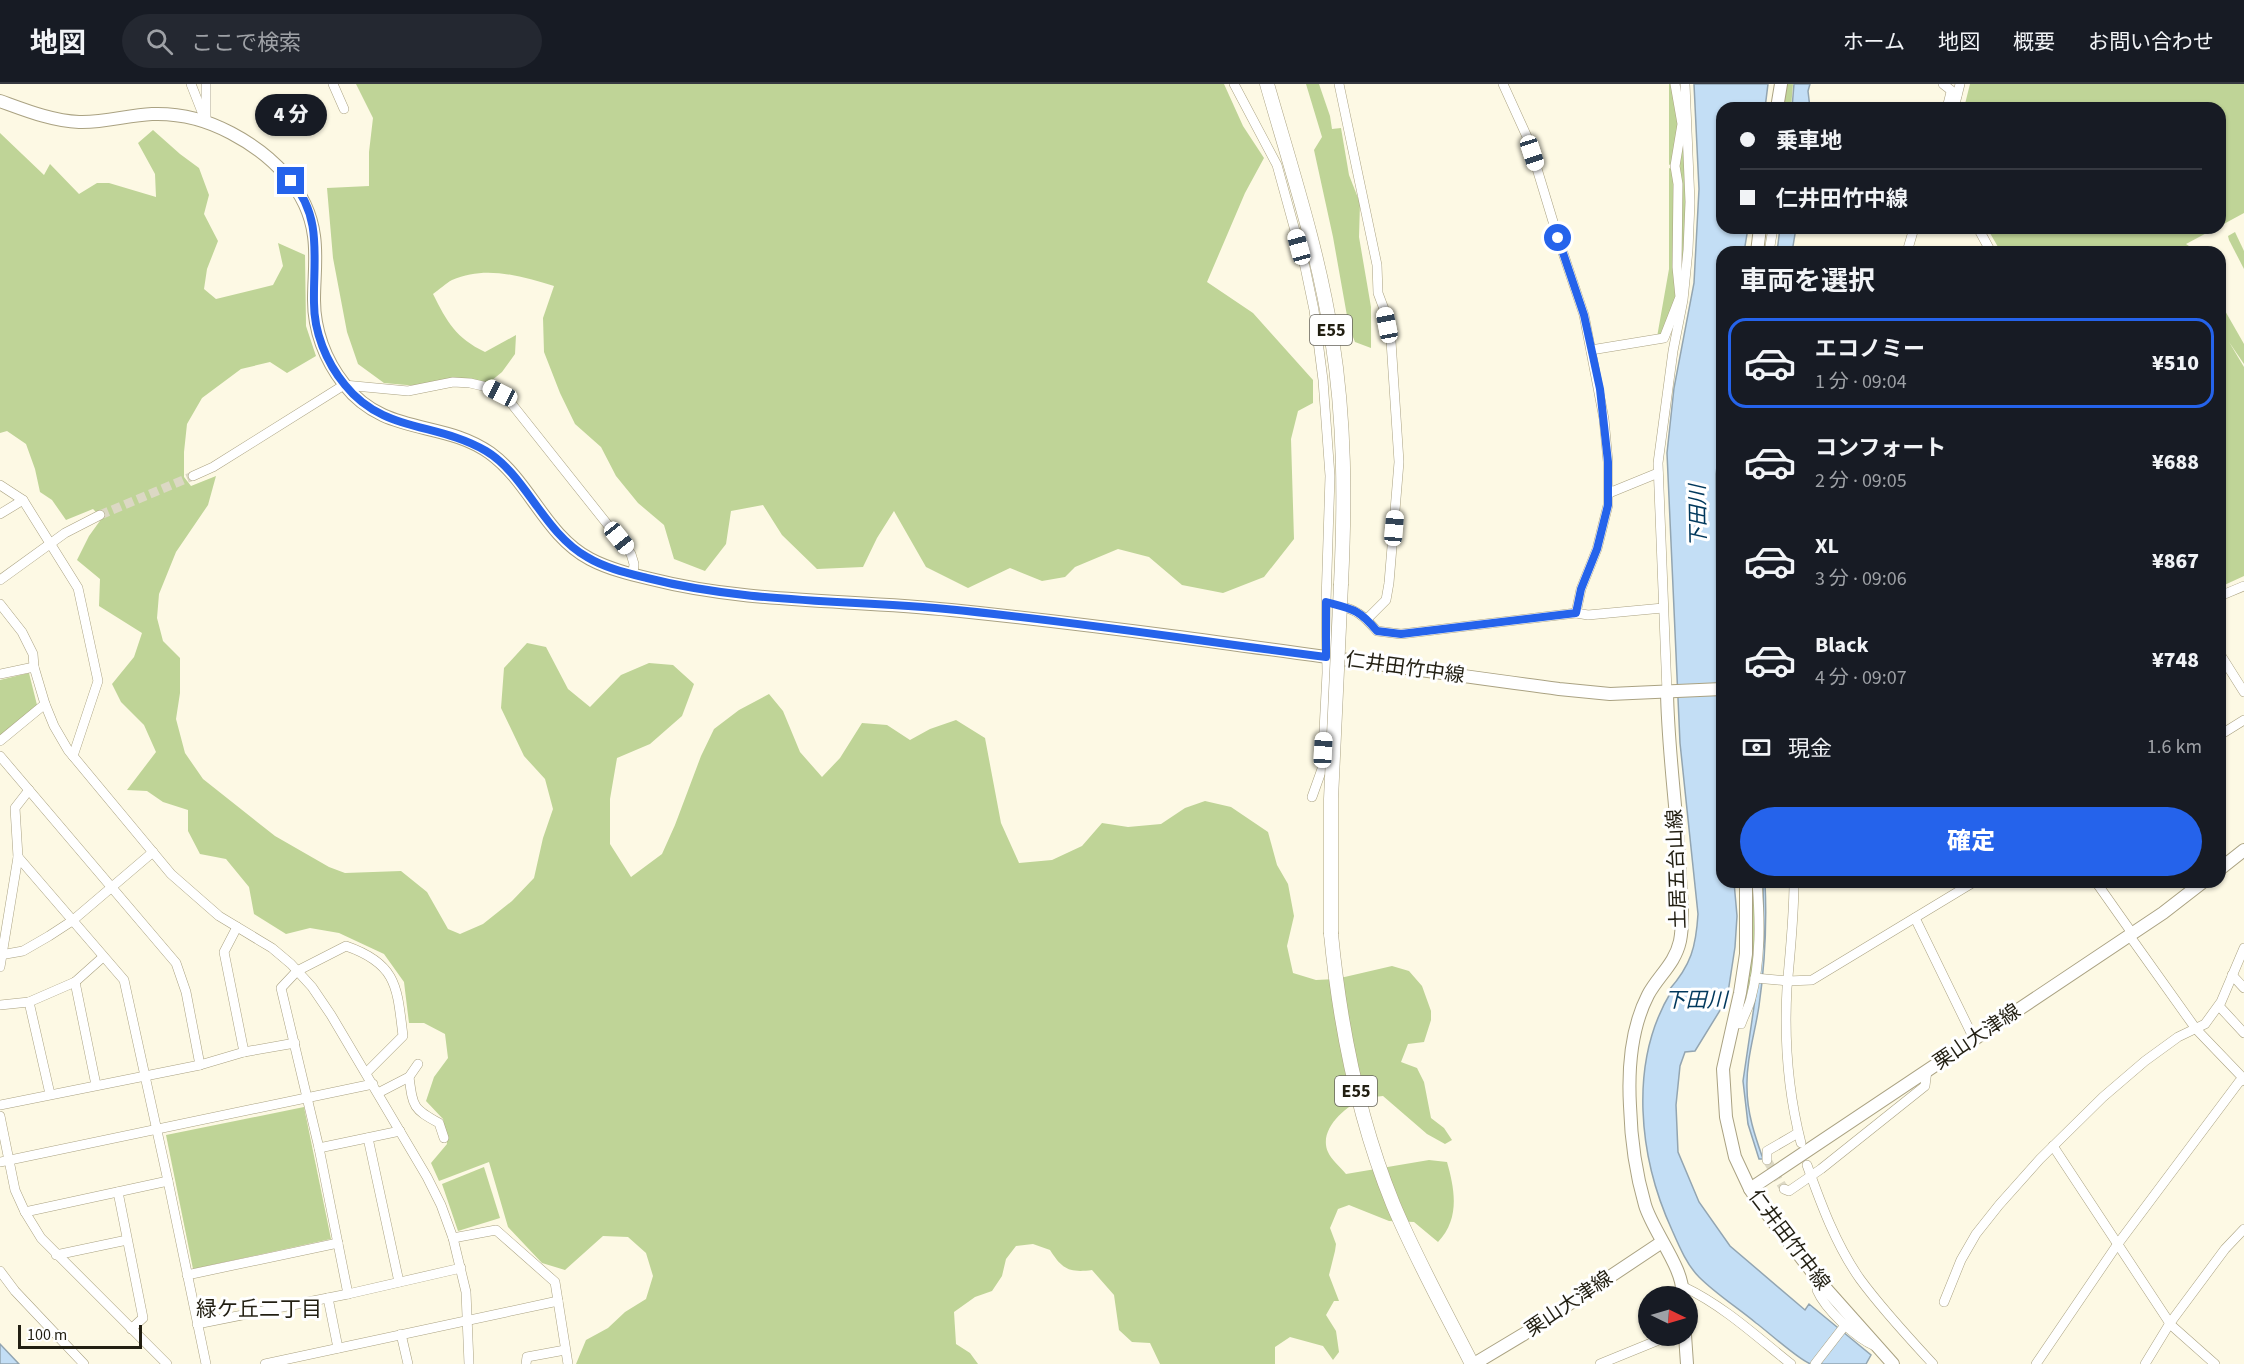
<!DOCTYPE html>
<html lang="ja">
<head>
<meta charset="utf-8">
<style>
	:root { --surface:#171b24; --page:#242831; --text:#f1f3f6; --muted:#9ea1a6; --line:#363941; --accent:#2563eb }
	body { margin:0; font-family:"Source Sans 3","Noto Sans JP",sans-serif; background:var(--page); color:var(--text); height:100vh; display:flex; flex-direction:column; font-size:22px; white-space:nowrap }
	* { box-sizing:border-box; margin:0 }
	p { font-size:20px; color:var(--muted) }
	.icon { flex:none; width:33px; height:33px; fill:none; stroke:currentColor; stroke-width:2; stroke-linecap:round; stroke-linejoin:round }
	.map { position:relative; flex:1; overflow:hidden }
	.details { position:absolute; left:1716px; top:162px; width:510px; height:642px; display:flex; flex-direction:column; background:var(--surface); border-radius:18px; box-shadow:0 2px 4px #0004 }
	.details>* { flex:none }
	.hud { position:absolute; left:1716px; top:18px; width:510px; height:132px; border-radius:18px; box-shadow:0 2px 4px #0004; display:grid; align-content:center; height:132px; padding:0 24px; background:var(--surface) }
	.needle { width:39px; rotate:95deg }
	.fabs { position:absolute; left:1638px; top:1202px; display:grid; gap:12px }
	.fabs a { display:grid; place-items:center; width:60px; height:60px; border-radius:50%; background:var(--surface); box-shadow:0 2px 4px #0004; font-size:30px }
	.scale { position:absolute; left:18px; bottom:15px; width:124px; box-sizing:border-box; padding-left:6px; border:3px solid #221f12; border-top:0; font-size:16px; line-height:21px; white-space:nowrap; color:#221f12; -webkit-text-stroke:4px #fff; paint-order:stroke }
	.end { position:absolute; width:27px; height:27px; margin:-14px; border:8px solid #2563eb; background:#fff; box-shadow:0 0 0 3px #fff }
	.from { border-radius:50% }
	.bubble { position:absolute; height:42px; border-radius:21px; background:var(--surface); box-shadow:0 2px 4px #0004; font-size:20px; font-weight:800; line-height:42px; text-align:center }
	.car { position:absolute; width:18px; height:36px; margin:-18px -9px; border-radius:8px; box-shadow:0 0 4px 2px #0007; background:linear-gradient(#fff 24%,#345 0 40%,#fff 0 76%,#345 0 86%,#fff 0) }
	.hud b { display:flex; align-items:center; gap:21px; height:57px; font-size:22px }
	.hud b+b { border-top:2px solid var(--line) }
	.hud i { width:15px; height:15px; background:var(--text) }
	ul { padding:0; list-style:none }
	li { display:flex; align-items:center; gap:18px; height:90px; margin:0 12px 9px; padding:0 12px; border:3px solid transparent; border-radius:18px }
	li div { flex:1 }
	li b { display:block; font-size:22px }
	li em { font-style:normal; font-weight:800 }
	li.active { border-color:var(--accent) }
	li>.icon { width:54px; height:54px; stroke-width:1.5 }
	h2 { padding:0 24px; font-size:27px; line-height:72px }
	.pay { display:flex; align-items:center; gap:15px; height:66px; padding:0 24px; font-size:22px }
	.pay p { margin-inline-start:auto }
	.cta { display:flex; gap:12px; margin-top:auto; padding:12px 24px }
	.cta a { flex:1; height:69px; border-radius:36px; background:var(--accent); color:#fff; font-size:24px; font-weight:800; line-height:69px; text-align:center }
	header { display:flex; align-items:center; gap:36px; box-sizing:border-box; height:84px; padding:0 30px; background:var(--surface); border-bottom:2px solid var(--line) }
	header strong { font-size:28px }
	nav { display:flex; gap:33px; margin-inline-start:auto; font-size:21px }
	.search { width:420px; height:54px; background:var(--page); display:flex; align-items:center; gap:15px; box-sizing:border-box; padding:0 21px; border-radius:33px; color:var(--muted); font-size:22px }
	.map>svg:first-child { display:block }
	.green { fill:#bfd497 }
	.water { fill:#c3def5; stroke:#93a5b1; stroke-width:1.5 }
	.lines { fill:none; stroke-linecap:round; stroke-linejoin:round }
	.minor-tunnel { stroke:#dcd8c4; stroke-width:9; stroke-dasharray:9 4.5; stroke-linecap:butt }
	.minor-casing { stroke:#aaa282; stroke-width:10 }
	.major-casing { stroke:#aaa282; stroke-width:14 }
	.highway-casing { stroke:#aaa282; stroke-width:15 }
	.minor { stroke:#fff; stroke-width:9 }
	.major { stroke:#fff; stroke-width:12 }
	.highway { stroke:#fff; stroke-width:14 }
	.highway-bridge-casing { stroke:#aaa282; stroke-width:15; stroke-linecap:butt }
	.highway-bridge { stroke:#fff; stroke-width:14 }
	.route { stroke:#2563eb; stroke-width:8 }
	.labels { text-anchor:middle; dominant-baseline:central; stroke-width:6; stroke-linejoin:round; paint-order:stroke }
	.shield { fill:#fff; stroke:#646259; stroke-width:1.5 }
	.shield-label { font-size:18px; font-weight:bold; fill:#221f12 }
	.street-label { font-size:20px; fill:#221f12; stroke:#fff }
	.water-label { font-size:21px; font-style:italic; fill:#00385c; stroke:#fff }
	.neighbourhood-label { font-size:21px; fill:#221f12; stroke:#fff }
</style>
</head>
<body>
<header>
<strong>地図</strong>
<div class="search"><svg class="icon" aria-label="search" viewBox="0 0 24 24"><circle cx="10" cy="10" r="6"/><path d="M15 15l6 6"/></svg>ここで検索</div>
<nav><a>ホーム</a><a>地図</a><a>概要</a><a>お問い合わせ</a></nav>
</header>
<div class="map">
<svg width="2244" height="1280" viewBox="0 0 2244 1280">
	<rect width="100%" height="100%" fill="#fdf9e4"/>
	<!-- green -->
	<g class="green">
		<path d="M356,0h868l19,42 21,32 -19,35 -38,89 46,31 60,67v23l-15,8 -7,28 3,100 -30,38 -41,16 -41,-8 -33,-28 -31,-8 -43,18 -10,10 -23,4 -32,-13 -42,20 -42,-21 -32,-56 -17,27 -14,29 -46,2 -35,-34 -19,-30 -32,6 -5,33 -21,27 -31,-12 -10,-34 -26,-22 -22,-27 -15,-29 -26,-23 -15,-31 -16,-41 -1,-34 11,-32c-34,-10 -68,-21 -102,-6 -6,3 -13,10 -19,14 14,28 23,44 52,58l31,-17 -1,19 -13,18 -17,14h-67l-34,-3 -26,-19 -11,-32 -14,-74 -6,-70 42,-2v-34l4,-34z"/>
		<path d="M1306,0h13l11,32 2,13 9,-1 8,47 11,28 -1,34 12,70v41l-16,-6 -6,-15 -16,-90 -19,-87 8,-13z"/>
		<path d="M1669,0h4l8,37 -8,42 -4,2z"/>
		<path d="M1787,0h6l-2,24h-8z"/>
		<path d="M1970,0h274v129l-24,13v-118h-256z"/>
		<path d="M1684,43l3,52 -5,115 -2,-135z"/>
		<path d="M153,46l27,24 19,14 10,27 -5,19 14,27 -11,28 -3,20 12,10 57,-14 10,-19 -5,-23 27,12 1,71 10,30 -29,17 -17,-11 -29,7 -39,29 -15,26 -3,28v25l7,9 25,-10 -8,29 -32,47 -17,42 -2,24 6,23 17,17v35l-4,26 9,34 18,26 72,57 54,31 16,6 56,-2 26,21 21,37 12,5 23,-10 29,-23 22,-23 9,-40 10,-29 -8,-30 -21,-23 -23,-48 3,-40 23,-25 19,4 22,42 22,18 31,-32 28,-12 24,2 21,19 -12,32 -32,28 -33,14 -7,41v45l21,33 31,-23 13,-29 26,-69 13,-27 25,-19 30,-16 14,17 17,41 22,25 18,-19 22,-35 25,2 23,15 20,-11 26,-9 29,18 16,85 18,40 33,-3 30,-14 20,-23 26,4 33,-3 24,-16 20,-7 26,6 37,25 9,33 11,19 6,32 -7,30 6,27 23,7 20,-1 56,-13 17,5 13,15 9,25v9l-7,22 -16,2 -7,18 16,6 7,14 7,36 13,10 8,12 -7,4 -18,-10 -44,-38c-6,1 -14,1 -19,3 -19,7 -46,31 -36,53 3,7 12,15 18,22l83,-14 18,2c8,28 13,57 -9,80l-24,-20 -25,-1 -40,-16 -11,4 -8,19 6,16 -1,7 -6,24 10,26h-5l-8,14 10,16 3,21 -6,8 -10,-14 -33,-9 -15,10v17h-115l-10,-21 -18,-1 -13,-12 -5,-35 -22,-25c-23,3 -30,-1 -42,-20l-17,-6 -17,2 -10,13 -4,17 -10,15 -17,6 -21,15 2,32 14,9 8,11h-402l10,-24 22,-12 17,-16 21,-13 7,-23 -7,-23 -18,-16 -25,-1 -38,34 -23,-7 -34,-36 -19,-65 -50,19 -8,-18 16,-19 -4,-25 -17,-18 8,-24 14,-19 -3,-24 -21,-11h-15l-5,-41 -20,-28 -45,-21 -29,-5 -24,6 -32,-20 -5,-27 -23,-28 -26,-5 -12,-23v-21l-25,-8 -16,-11 -20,-1 29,-38 -12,-27 -23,-23 -9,-18 22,-27 8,-24 -43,-27 1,-27 -23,-19 12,-24 13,-18 -9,-9 -27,11 -14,-20 -12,-8 -5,-23 -9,-25 -19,-13 -7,2v-300l44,42 6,-11 29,30 18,-11h12l47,14 -1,-23 -17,-31z"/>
		<path d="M1669,84l5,2 4,121 -15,45 -6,1 12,-68z"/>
		<path d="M1987,144h229l-30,16 3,2 -2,6h-186z"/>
		<path d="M2235,148l9,19v18l-15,-29 -1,-4z"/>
		<path d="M2220,218l24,42v20l-15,-22 15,25v209l-24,11z"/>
		<path d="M29,589l8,32 -37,32v-57z"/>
		<path d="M1750,798h5l2,17 -5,84 -9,26 6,-37z"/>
		<path d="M304,1023l27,132 -138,30 -27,-134z"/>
		<path d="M484,1083l16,51 -42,13 -16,-47z"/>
	</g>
	<!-- water -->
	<g class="water">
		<path d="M1694,0h74l-3,24h-43v120h26l-4,24h-22v176l-6,46 1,167 5,69v172h12l3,34 -2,31 -8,52 -32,52 -10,1 -5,14 -4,39 2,47 21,50 31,44 75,64 4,-6 62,51 -5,9c-18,0 -38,0 -55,0 -10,-2 -45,-34 -55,-41 -18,-15 -40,-29 -57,-46 -12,-12 -20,-31 -27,-47 -33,-72 -44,-167 -1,-238l-2,-2c22,-25 27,-43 29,-76l-18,-171 -13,-290 7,-65 20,-105 5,-94z"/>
		<path d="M1794,0h16l-2,7 2,17h-18z"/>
		<path d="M1780,144h16l-4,24h-15z"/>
		<path d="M1763,798h2c2,42 0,82 -6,124 -4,27 -13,54 -12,82 0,25 8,48 16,71h-4l-11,-35 -5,-43 21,-142z"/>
		<path d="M0,1260l19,20h-19z"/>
	</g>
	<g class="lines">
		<!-- minor-tunnel -->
		<g class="minor-tunnel">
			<path d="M100,431l93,-39"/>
			<path d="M1767,1076l17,29"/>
		</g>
		<defs>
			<g id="minor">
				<path d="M191,0l15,38"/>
				<path d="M333,0l11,25"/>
				<path d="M1234,0l43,81 28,102 9,43 9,70 7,96 -4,126 1,71 -5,96 -10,28"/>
				<path d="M1339,0l38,181 1,28 6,16 7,32 8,121 -10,121 -3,17 -19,19"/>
				<path d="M1503,0l25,55 30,99 26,77 20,104 4,43v43l-11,44 -16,40 -5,24"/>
				<path d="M1943,0l14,11"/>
				<path d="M1947,24l4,-16"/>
				<path d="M1954,24l6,-24"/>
				<path d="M206,34v-34"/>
				<path d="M1978,144l13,24"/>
				<path d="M1769,168l4,-24"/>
				<path d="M1907,168l7,-24"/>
				<path d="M1591,266l73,-12 16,-41 -3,-30 1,-83 -3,-18 7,-42 -7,-40"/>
				<path d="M193,392l20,-9 131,-82 64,6 45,-9 17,1 17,4 13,6 11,10 120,151 3,10 -1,10"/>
				<path d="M0,401l23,15 55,88 20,93 -25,75"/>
				<path d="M1609,409l49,-20"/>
				<path d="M0,430l23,-14"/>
				<path d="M0,496l65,-47 35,-18"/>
				<path d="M2220,512l24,-10"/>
				<path d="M0,520l22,28 11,22 1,13 11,37 9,22 14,24 103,124 48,42 53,32 19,16 21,23 19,28 96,162 14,28 12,33 13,54 3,72"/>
				<path d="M1337,521c20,5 26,10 40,26l24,3 175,-21 12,2 75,-7"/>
				<path d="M2220,570l24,38"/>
				<path d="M0,590l34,-7"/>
				<path d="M1667,608l-9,-229 15,-112 10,-51 5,-50 2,-48 -5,-118"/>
				<path d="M2220,651l24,-15"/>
				<path d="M0,657l45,-37"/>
				<path d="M0,672l176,207 10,29 14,73"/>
				<path d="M18,773l106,123 44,201 38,183"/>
				<path d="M1794,798c0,35 -4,71 -7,106 -3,53 1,104 14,155"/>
				<path d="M2096,798l36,51"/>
				<path d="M1915,834l59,121"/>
				<path d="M237,843l-13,25 20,100"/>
				<path d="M2129,851l67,94 48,50"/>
				<path d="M0,871l23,-4 26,-15 23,-15 81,-69"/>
				<path d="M0,883l18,-110 -3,-49 14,-18"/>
				<path d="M2232,891l12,13"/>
				<path d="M1755,894l33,3 24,-1 162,-98"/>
				<path d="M75,898l21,103"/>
				<path d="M29,918l21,92"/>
				<path d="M0,921l29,-3 46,-20 28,-25"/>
				<path d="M2219,922l25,27"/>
				<path d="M1733,939l8,1c3,-9 8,-17 10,-26 10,-38 9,-78 6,-116"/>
				<path d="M409,993c4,30 4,32 30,46l5,15"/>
				<path d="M378,1009l31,-16 9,-13"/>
				<path d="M0,1021l200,-40 44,-13 51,-9"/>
				<path d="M0,1032l15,74 10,22 16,26 126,126"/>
				<path d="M368,1054l31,144"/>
				<path d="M2053,1062l118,179 44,39"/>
				<path d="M319,1064l81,-17"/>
				<path d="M1767,1076v-9l31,-18"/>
				<path d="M0,1078l373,-78"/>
				<path d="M1807,1081c14,39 29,80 53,114 22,30 48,58 73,85"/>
				<path d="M1784,1105l5,2 32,-22 104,-83 2,-16"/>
				<path d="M118,1108l25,126 -12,11"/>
				<path d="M25,1128l143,-31"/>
				<path d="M453,1154l43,-8 59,52 13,82"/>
				<path d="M56,1171l71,-15"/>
				<path d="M0,1187l15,20 69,73"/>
				<path d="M187,1191l151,-32"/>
				<path d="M1820,1198l-3,8c8,19 39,48 58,56"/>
				<path d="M1684,1203c40,19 73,50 107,77"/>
				<path d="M348,1210l-29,-146 -38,-160 16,-17 49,-25c52,18 51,42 57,90l-37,37"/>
				<path d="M328,1214l10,50"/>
				<path d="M1944,1218l17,-42 15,-26 23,-29 41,-46 63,-62 42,-36 33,-24 27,-13 16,-22 23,-54"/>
				<path d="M197,1240l151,-30 113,-26"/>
				<path d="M401,1250l7,30"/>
				<path d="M265,1280l293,-63"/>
				<path d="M526,1280l1,-7 38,-7"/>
				<path d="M1600,1280l71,-29"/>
				<path d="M1815,1280l31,-40"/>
				<path d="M2036,1280l81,-119 122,-163 5,-2"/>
				<path d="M2145,1280l25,-41 55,-74 19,-20"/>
			</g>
			<g id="major">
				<path d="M0,17c25,9 52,20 79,21 25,1 49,-7 73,-8 28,-1 55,6 79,19 40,21 77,56 83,103 3,21 0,42 0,64 0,30 11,60 30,84 41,53 98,35 146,69 40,29 55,82 100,106 19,10 40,15 61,20 98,25 200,20 300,31 203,21 406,52 608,79l51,5 112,-5"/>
				<path d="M1777,24l4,-24"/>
				<path d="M1757,168l3,-24"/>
				<path d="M1667,608c1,62 11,124 13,186 1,20 4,43 0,63 -5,23 -22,35 -32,54 -17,33 -20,75 -18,111 1,33 6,68 15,99 8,27 41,66 37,91"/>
				<path d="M2220,785l24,-19"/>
				<path d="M1746,798v72l-6,39 -17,76 3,48 9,40 15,32 11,17 59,76 73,82"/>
				<path d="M1750,1105l413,-276 40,-31"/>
				<path d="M1685,1251l2,29"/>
				<path d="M1474,1280l50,-30 138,-92"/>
			</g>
			<g id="highway">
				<path d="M1267,0c24,84 52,169 65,255 13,82 13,163 9,245"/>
				<path d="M1331,850c9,93 27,184 62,270 23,55 52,107 79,160"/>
			</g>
		</defs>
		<!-- minor casing -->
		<use href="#minor" class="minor-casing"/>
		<!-- major casing -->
		<use href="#major" class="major-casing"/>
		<!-- highway casing -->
		<use href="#highway" class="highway-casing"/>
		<!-- minor -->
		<use href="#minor" class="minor"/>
		<!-- major -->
		<use href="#major" class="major"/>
		<!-- highway -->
		<use href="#highway" class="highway"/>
		<defs>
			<path id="highway-bridge" d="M1331,850v-135l10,-215"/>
		</defs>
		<!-- highway-bridge casing -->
		<use href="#highway-bridge" class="highway-bridge-casing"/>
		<!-- highway-bridge -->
		<use href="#highway-bridge" class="highway-bridge"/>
	</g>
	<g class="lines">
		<!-- route -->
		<path class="route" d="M291,97c32,35 22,79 23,122 0,29 12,59 31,82 38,48 92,37 141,66 40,24 57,81 101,106 18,11 40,16 60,21 98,25 199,22 299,31 127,12 253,32 380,48v-55c26,7 33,7 51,29l24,3 175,-21 5,-24 16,-40 11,-44v-43l-8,-73 -16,-74 -26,-77"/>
	</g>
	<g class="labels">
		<!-- shield labels -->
		<g class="shield">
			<rect x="1310" y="231" width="42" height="30" rx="4.5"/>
			<rect x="1335" y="992" width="42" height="30" rx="4.5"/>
		</g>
		<g class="shield-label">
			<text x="1331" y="246">E55</text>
			<text x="1356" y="1007">E55</text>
		</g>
		<!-- street labels -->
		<g class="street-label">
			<text transform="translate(1405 584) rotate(8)">仁井田竹中線</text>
			<text transform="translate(1677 785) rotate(-92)">土居五台山線</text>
			<text transform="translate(1977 953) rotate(-34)">栗山大津線</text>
			<text transform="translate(1789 1156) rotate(53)">仁井田竹中線</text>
			<text transform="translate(1569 1220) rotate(-34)">栗山大津線</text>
		</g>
		<!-- water labels -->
		<g class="water-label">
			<text transform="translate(1698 432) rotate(-91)">下田川</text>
			<text x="1696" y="916">下田川</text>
		</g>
		<!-- neighbourhood labels -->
		<g class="neighbourhood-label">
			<text x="259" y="1225">緑ケ丘二丁目</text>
		</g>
	</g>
</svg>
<div class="fabs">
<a><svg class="needle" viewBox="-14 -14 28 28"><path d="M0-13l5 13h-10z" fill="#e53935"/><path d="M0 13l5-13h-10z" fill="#9ea1a6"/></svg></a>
</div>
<div class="scale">100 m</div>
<i class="end from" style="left:1558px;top:154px"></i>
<i class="end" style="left:291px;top:97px"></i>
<div class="bubble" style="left:255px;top:10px;width:72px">4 分</div>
<i class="car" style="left:1532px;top:69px;rotate:162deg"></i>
<i class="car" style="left:1299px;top:163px;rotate:345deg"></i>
<i class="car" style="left:1387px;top:241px;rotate:349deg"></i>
<i class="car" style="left:500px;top:309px;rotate:297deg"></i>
<i class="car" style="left:1394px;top:444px;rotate:5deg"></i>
<i class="car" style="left:619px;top:454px;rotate:141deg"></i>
<i class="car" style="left:1323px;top:666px;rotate:3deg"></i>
<div class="hud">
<b><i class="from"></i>乗車地</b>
<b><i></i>仁井田竹中線</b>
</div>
<section class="details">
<h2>車両を選択</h2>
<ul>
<li class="active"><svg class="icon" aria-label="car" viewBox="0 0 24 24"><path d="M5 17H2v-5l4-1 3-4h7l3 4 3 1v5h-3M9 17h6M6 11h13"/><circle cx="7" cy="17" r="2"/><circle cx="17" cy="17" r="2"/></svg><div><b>エコノミー</b><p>1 分 · 09:04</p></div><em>¥510</em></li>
<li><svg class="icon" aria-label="car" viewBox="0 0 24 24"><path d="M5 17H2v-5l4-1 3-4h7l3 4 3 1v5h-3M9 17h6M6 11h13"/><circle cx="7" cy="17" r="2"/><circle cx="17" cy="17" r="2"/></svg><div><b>コンフォート</b><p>2 分 · 09:05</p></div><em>¥688</em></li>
<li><svg class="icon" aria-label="car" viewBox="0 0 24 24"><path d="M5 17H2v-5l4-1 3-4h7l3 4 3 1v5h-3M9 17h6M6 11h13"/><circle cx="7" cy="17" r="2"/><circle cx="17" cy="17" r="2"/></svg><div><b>XL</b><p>3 分 · 09:06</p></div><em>¥867</em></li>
<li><svg class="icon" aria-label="car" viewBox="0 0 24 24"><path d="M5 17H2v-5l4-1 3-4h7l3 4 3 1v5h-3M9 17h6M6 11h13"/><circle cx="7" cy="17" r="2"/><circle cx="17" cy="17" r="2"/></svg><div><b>Black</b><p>4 分 · 09:07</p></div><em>¥748</em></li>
</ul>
<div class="pay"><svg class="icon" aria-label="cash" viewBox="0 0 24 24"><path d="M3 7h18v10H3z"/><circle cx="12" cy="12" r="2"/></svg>現金<p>1.6 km</p></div>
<div class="cta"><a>確定</a></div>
</section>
</div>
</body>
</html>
